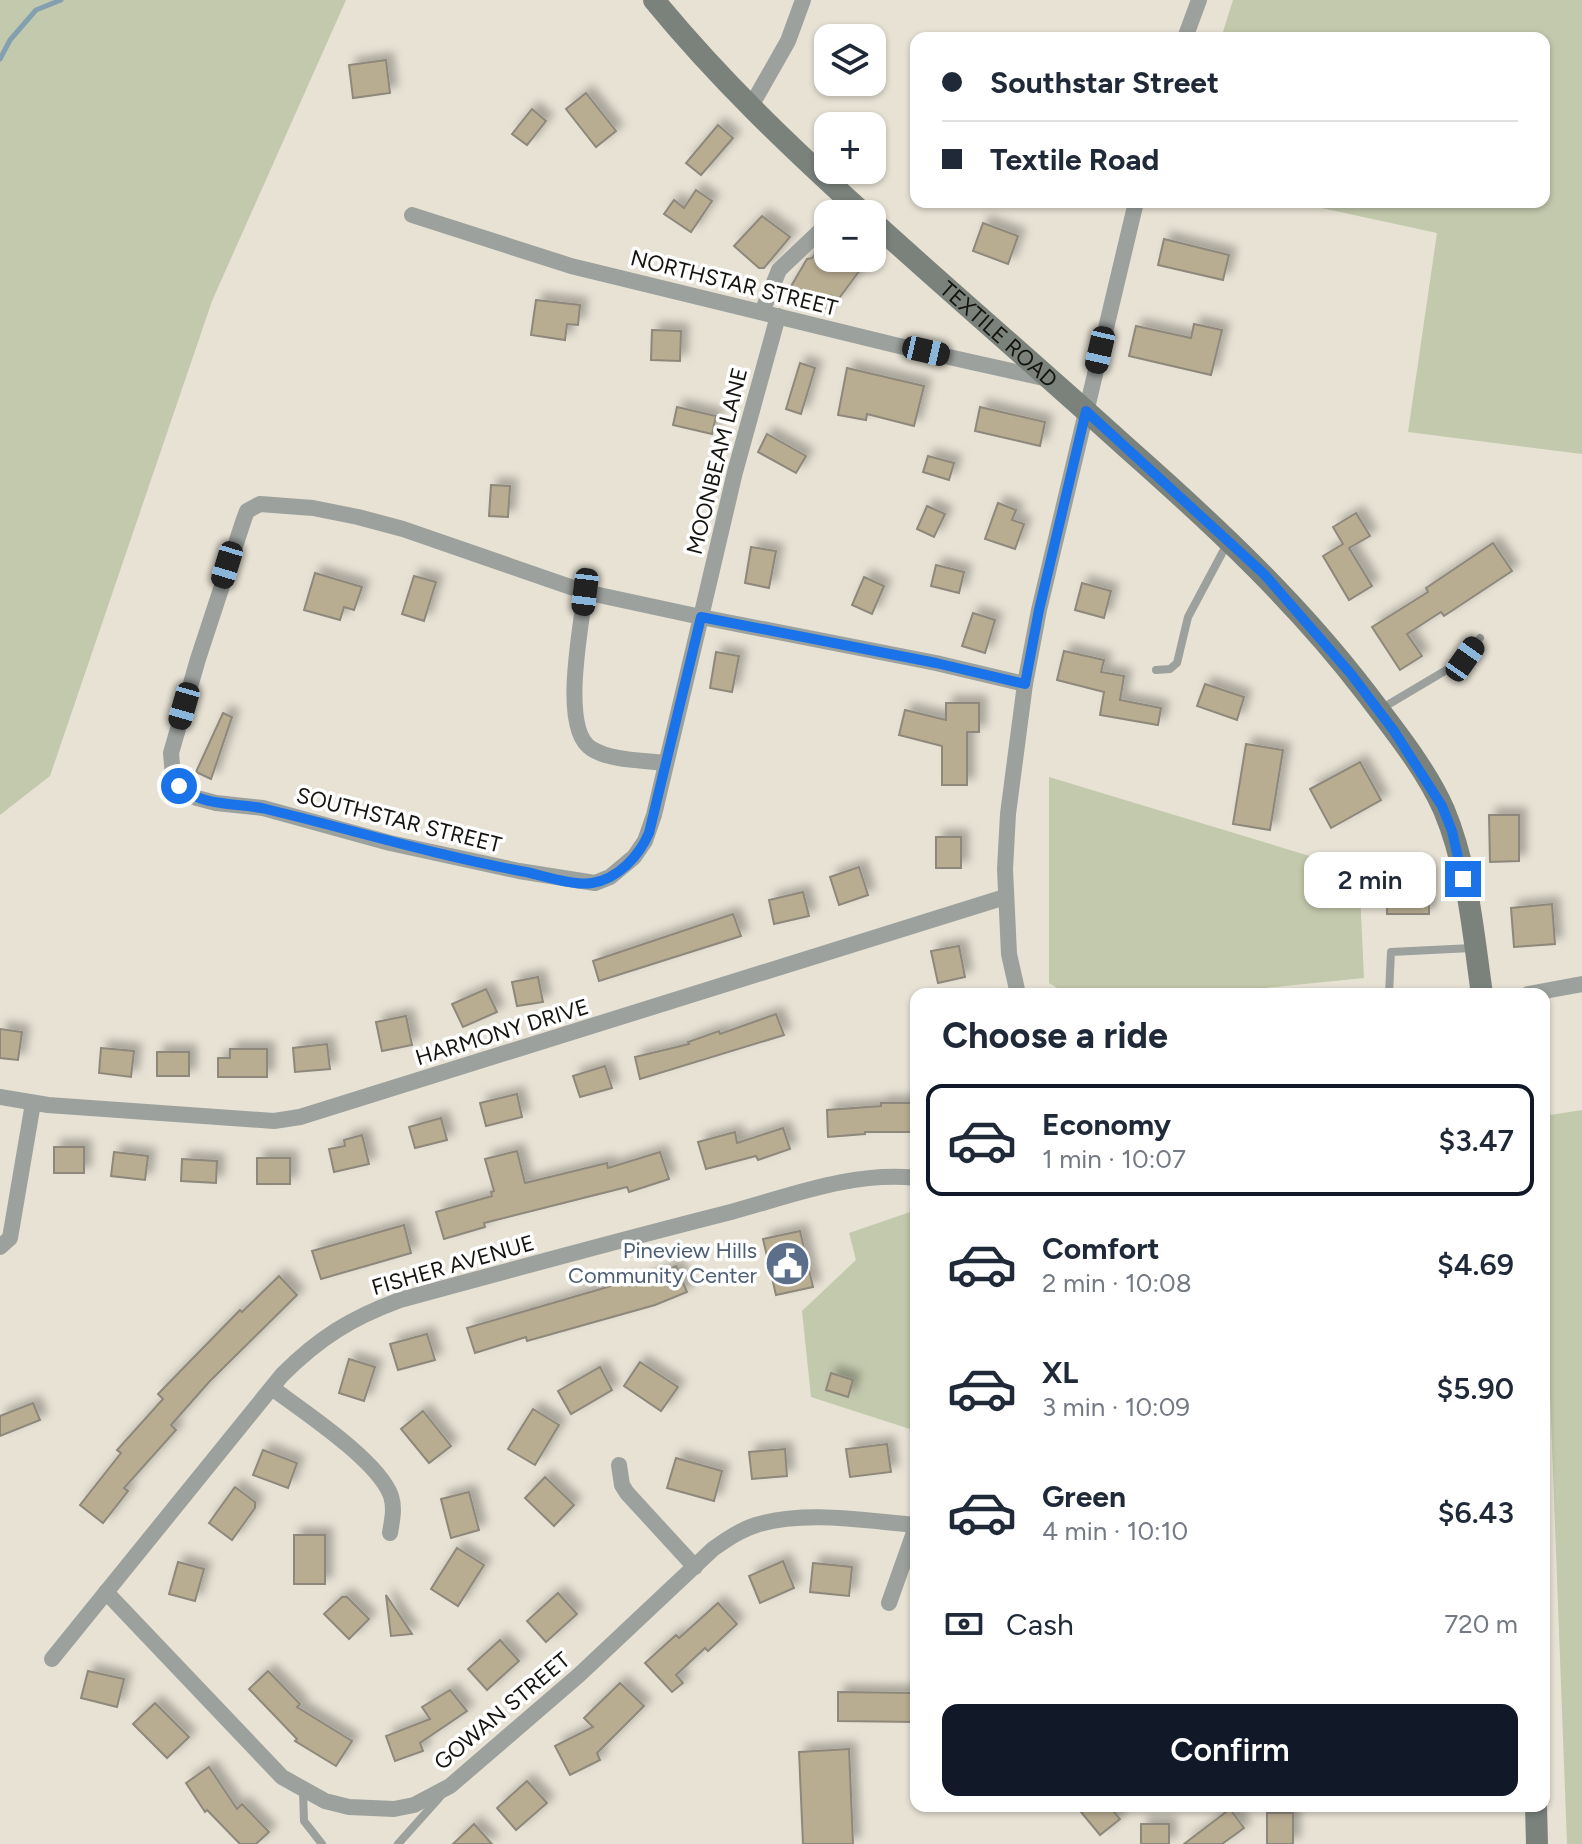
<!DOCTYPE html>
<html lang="en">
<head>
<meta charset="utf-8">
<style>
	:root { --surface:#fff; --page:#f6f6f7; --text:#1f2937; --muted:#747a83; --line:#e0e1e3; --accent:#111827 }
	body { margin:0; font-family:Figtree,sans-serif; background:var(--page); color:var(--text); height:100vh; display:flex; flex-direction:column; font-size:30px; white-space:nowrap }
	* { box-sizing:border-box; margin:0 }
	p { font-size:26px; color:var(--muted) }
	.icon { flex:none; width:44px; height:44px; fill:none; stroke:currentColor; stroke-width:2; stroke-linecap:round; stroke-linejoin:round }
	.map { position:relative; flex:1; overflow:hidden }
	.side { position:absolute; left:910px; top:988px; width:640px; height:824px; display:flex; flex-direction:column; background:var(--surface); border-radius:16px; box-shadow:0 2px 6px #0004 }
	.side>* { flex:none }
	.banner { position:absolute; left:910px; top:32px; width:640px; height:176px; border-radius:16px; box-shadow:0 2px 6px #0004; display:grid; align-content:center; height:176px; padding:0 32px; background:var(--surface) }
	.tools { position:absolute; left:814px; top:24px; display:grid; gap:16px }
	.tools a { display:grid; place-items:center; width:72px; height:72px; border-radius:16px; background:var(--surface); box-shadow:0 2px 6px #0004; font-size:40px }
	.end { position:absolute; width:36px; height:36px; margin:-18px; border:10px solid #1a73e8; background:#fff; box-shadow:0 0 0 4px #fff }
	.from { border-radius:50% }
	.bubble { position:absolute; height:56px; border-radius:16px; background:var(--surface); box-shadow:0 2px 6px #0004; font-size:26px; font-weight:600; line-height:56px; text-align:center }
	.car { position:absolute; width:24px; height:48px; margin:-24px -12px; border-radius:10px; box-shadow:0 0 6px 2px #0007; background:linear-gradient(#222 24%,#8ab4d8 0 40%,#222 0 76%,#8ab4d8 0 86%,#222 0) }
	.banner b { display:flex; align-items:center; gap:28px; height:76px; font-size:30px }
	.banner b+b { border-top:2px solid var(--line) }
	.banner i { width:20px; height:20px; background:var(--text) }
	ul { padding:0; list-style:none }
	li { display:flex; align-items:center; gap:24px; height:112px; margin:0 16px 12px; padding:0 16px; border:4px solid transparent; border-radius:16px }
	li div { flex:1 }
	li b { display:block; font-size:30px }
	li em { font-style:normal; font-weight:600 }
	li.on { border-color:var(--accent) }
	li>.icon { width:72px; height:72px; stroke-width:1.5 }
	h2 { padding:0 32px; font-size:36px; line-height:96px }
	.pay { display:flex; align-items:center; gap:20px; height:88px; padding:0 32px; font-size:30px }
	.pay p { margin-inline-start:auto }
	.action { display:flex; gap:16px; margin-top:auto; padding:16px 32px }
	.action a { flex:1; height:92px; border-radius:16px; background:var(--accent); color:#fff; font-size:32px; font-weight:600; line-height:92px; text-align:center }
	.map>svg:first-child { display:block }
	.green { fill:#c3c9ad }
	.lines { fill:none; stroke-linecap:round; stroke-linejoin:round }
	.stream { stroke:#839fb0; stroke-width:5 }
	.building { fill:#b8ac91; stroke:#8e887c; stroke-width:2; filter:url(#shadow) }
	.lane { stroke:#9ca19d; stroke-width:8 }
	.street { stroke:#9ca19d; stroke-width:16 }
	.secondary { stroke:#7b827c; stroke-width:22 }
	.route { stroke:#1a73e8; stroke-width:10 }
	.labels { text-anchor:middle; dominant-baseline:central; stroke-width:7; stroke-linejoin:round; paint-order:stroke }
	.street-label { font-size:22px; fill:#16140f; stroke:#fff }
	.service-label { font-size:22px; fill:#4e5e75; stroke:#fff; text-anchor:end }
</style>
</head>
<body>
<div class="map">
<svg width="1582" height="1844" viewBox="0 0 1582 1844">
	<defs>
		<filter id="shadow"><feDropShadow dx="7" dy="-7" stdDeviation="4" flood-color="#0004"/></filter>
	</defs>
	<rect width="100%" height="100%" fill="#e7e2d4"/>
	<!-- green -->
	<g class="green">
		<path d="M0,0h346l-134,301 -162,475 -50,39z"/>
		<path d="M1233,0h349v454l-174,-22 29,-199 -143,-31h250v-164h-323z"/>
		<path d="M1049,777l310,94 5,107 -159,16h-138l-18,-11z"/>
		<path d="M1582,1110v734h-15l-23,-611v-117z"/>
		<path d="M916,1210v221l-105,-34 -9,-86 54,-51 -7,-27z"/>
	</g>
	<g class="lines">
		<!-- stream -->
		<path class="stream" d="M0,59l10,-19 26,-30 25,-10"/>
	</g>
	<!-- building -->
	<g class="building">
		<path d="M386,60l4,33 -37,5 -4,-33z"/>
		<path d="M586,93l30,38 -20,16 -30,-38z"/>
		<path d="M532,109l14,12 -19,24 -15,-11z"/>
		<path d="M718,125l15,13 -32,37 -15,-12z"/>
		<path d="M696,190l16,11 -21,31 -27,-18 10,-14 10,8z"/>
		<path d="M762,216l28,21 -26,31h-5l-25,-22z"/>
		<path d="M983,223l35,13 -10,28 -35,-13z"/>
		<path d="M828,239v19h16l16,12 -23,31 -5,-5 -6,18 -24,-8 -15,-13 20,-34 5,-1z"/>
		<path d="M1164,239l65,16 -6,25 -65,-15z"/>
		<path d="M536,300l44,5 -2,20 -11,-1 -2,16 -34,-5z"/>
		<path d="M1194,324l28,6 -11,45 -82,-19 7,-30 55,12z"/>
		<path d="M652,330l29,1 -1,30 -29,-1z"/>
		<path d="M800,363l15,5 -14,46 -15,-5z"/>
		<path d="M847,368l77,18 -10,40 -47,-12 -1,6 -28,-5z"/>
		<path d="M677,407l39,9 -4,18 -39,-9z"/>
		<path d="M980,407l65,15 -5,24 -65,-15z"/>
		<path d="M767,434l39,22 -10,17 -38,-21z"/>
		<path d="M928,456l26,7 -5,17 -26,-8z"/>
		<path d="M491,485l19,1 -2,31 -19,-1z"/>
		<path d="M998,503l18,7 -4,10 12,4 -9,25 -30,-10z"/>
		<path d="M927,506l18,8 -11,23 -17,-8z"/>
		<path d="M1356,513l14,23 -21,12 23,38 -23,14 -26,-44 20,-12 -10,-17z"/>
		<path d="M1493,543l19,28 -68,45 -3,-4 -34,22 15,22 -22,14 -28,-43 56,-35 -2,-4z"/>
		<path d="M751,547l25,4 -7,37 -24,-5z"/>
		<path d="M936,565l28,7 -5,21 -28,-7z"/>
		<path d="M315,573l47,14 -8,23 -10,-3 -4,13 -36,-10z"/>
		<path d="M414,576l22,6 -12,39 -22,-7z"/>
		<path d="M864,577l20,9 -12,28 -20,-9z"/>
		<path d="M1082,583l29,8 -7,27 -29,-8z"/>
		<path d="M973,613l22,7 -10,33 -23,-7z"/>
		<path d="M1064,651l40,9 -3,12 23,4 -4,24 41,8 -3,17 -58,-10 4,-23 -47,-12z"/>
		<path d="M716,652l23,4 -7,36 -22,-4z"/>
		<path d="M1205,684l39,13 -7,23 -40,-14z"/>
		<path d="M946,703h33v29h-12v53h-25v-39l-43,-11 6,-25 41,10z"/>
		<path d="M223,713l9,4 -21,62 -15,-7z"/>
		<path d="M1246,744l37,6 -13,80 -37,-6z"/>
		<path d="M1360,762l21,38 -50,28 -21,-39z"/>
		<path d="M1489,815h30v46l-29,1z"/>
		<rect x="936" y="837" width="25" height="31"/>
		<path d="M859,867l9,28 -29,10 -9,-28z"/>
		<rect x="1387" y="870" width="42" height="44"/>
		<path d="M803,892l6,24 -35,8 -5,-24z"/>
		<path d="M1552,904l3,40 -41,3 -3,-39z"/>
		<path d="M733,914l8,22 -142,45 -6,-20z"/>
		<path d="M959,946l6,31 -27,6 -7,-32z"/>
		<path d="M538,977l5,25 -26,4 -5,-24z"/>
		<path d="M486,989l11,23 -34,15 -11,-23z"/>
		<path d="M776,1014l8,21 -144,44 -5,-22 54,-13 -1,-2 31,-11 1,3z"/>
		<path d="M406,1016l6,29 -30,6 -6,-29z"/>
		<path d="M0,1029l22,3 -4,28 -18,-2z"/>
		<path d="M327,1044l3,25 -35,3 -2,-24z"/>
		<path d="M101,1048l33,3 -3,26 -32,-4z"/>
		<path d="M230,1049h37v28h-49v-19h12z"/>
		<rect x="157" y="1052" width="32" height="24"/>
		<path d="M605,1066l7,22 -32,9 -7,-21z"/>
		<path d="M517,1094l5,23 -36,9 -6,-23z"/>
		<path d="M881,1103h35v29h-51v2l-37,3 -1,-27 54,-4z"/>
		<path d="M441,1118l6,22 -32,8 -6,-21z"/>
		<path d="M783,1128l7,21 -32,11 -2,-4 -50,13 -8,-27 37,-10 2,11z"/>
		<path d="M362,1135l7,29 -35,8 -5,-23 16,-3 -1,-6z"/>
		<rect x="54" y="1147" width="30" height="26"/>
		<path d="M517,1151l8,32 82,-20 1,5 52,-16 9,27 -40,13 -2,-5 -143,36 1,4 -41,12 -8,-27 56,-16 -1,-4 3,-1 -9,-32z"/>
		<path d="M114,1152l34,4 -3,24 -34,-4z"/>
		<rect x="257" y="1158" width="33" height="26"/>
		<path d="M182,1159l35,2 -1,22 -35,-2z"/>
		<path d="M404,1225l7,28 -90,26 -9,-28z"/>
		<path d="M800,1231l13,56 -37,8 -13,-56z"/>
		<path d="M676,1266l11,26 -32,13 -128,36 -1,-4 -51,16 -8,-25 161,-47 2,5z"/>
		<path d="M279,1276l18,19 -88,87 -38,43 5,5 -52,58 4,3 -25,32 -23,-18 41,-52 -4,-3 46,-51 -5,-5 82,-84 2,2z"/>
		<path d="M427,1334l8,26 -37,10 -8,-26z"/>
		<path d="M349,1359l26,8 -11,34 -25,-8z"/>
		<path d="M640,1362l38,25 -17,24 -37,-25z"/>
		<path d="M600,1367l12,23 -41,24 -13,-23z"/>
		<path d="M831,1373l22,7 -5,17 -22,-7z"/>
		<path d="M33,1403l7,17 -40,16v-20z"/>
		<path d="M533,1409l26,16 -24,40 -27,-16z"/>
		<path d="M423,1411l28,35 -22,17 -28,-34z"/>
		<path d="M887,1444l4,28 -41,5 -4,-28z"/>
		<path d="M785,1449l2,27 -35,3 -3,-27z"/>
		<path d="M263,1450l34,13 -9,25 -35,-13z"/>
		<path d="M676,1458l46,13 -8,30 -47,-13z"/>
		<path d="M545,1477l29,28 -20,21 -29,-28z"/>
		<path d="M235,1487l20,15v6l-23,32 -23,-17z"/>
		<path d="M469,1492l10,38 -28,8 -10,-39z"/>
		<rect x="294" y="1535" width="31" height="49"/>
		<path d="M457,1548l27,17 -26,41 -27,-17z"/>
		<path d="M783,1561l11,27 -34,15 -11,-27z"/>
		<path d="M178,1562l26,7 -9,32 -26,-7z"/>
		<path d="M813,1563l39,4 -3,29 -39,-4z"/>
		<path d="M558,1593l19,21 -31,28 -19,-21z"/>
		<path d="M386,1595l26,39 -21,2z"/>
		<path d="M342,1597h5l22,22 -20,20 -25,-25z"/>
		<path d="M718,1603l19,21 -29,27 -3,-3 -29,27 7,8 -11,9 -27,-29 31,-28 3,3z"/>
		<path d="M500,1640l19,21 -32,29 -19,-21z"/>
		<path d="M88,1671l36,8 -7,28 -36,-9z"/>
		<path d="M268,1671l32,33 -3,3 55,34 -16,25 -41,-25 2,-2 -48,-50z"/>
		<path d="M620,1683l24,23 -47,47 3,7 -30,15 -15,-29 38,-19 -9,-9z"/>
		<path d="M450,1690l17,21 -47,32 3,8 -28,10 -9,-25 44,-17 -8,-12z"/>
		<path d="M838,1692l78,1v29l-78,-1z"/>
		<path d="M155,1703l34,34 -22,21 -34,-34z"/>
		<path d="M849,1749l4,95h-50l-4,-92z"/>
		<path d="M209,1767l28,42 5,-5 27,28 -13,12h-16l-33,-34 -2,2 -19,-29z"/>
		<path d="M527,1781l20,22 -31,27 -19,-22z"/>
		<path d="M1076,1806h33l11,13 -20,16z"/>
		<path d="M1230,1809l14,19 -22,16h-38z"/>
		<rect x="1267" y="1813" width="26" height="31"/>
		<path d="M474,1824l18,20h-39z"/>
		<rect x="1141" y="1824" width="28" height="20"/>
	</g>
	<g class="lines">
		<!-- lane -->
		<g class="lane">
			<path d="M1156,670l14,-1 7,-6 11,-46 39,-73"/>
			<path d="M1379,710l86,-51 15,-21"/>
			<path d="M1389,994l2,-42 81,-4"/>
			<path d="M303,1791l1,30 18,23"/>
			<path d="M398,1844l42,-47"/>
		</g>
		<!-- street -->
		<g class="street">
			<path d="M1185,38l14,-38"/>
			<path d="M750,108l38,-67 15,-41"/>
			<path d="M412,215l159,51 324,79 153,34"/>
			<path d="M762,312l17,-42 42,-40"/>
			<path d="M778,316l-43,156 -34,145 -116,-25 -182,-63 -45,-12 -45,-9 -53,-4 -13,7 -3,8 -46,140 -27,94 2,23 6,10 18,12 19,5 47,5 127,35 129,28 76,12 15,-6 24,-20 11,-16 9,-26 47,-198 235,46 89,21"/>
			<path d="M585,592c-3,32 -26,138 7,157 20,12 50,11 73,14"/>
			<path d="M1018,994l-9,-40 -4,-85 3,-55 17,-130 14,-74 97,-408"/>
			<path d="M1528,994l54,-10"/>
			<path d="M0,1097l48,8 226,16 26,-4 705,-220"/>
			<path d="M0,1247l10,-9 23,-135"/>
			<path d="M272,1388c31,23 107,73 119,108 4,13 1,24 -1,37"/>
			<path d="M619,1465l3,20 5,8 68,74"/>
			<path d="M106,1592l176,185 43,24 24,6 45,2 20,-4 36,-19 129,-111 134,-126c13,-9 27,-19 43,-24 50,-15 109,-4 160,0"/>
			<path d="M889,1603l27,-76"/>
			<path d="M52,1659l230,-284c37,-37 69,-57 118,-75 110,-30 220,-60 331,-88 59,-16 123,-41 185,-34"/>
		</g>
		<!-- secondary -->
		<g class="secondary">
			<path d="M654,0c64,78 135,146 210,214"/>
			<path id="s1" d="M872,221c84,76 170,150 254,226 87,77 170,154 241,247 27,36 59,75 77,116 24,57 29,123 38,184"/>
			<path d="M1536,1806l1,38"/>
		</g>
	</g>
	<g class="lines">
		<!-- route -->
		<path class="route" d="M179,786c25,22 57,16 87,23 87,21 172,47 260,63 18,4 49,14 66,11 26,-4 47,-27 57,-50l52,-216 235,46 89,21 14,-74 47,-199 178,163 87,100 43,57 48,75 10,25 11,48"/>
	</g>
	<!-- icons -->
	<defs>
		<symbol id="civic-disc" viewBox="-11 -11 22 22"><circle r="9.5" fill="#5c6f8a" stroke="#fff"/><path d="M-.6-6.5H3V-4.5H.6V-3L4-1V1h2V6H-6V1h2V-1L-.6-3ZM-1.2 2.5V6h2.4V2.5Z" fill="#fff"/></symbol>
	</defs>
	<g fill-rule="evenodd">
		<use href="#civic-disc" x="762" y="1238" width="51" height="51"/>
	</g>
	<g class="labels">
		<!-- street labels -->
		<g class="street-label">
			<text transform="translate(734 283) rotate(14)">NORTHSTAR STREET</text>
			<text stroke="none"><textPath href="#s1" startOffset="170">TEXTILE ROAD</textPath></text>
			<text transform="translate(717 461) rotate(-76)">MOONBEAM LANE</text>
			<text transform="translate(399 820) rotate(14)">SOUTHSTAR STREET</text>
			<text transform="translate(502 1032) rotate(-17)">HARMONY DRIVE</text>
			<text transform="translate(453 1265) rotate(-16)">FISHER AVENUE</text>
			<text transform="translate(502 1711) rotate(-40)">GOWAN STREET</text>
		</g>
		<!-- service labels -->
		<g class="service-label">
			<text x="757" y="1250">Pineview Hills<tspan x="757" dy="25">Community Center</tspan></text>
		</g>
	</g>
</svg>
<div class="tools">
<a><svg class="icon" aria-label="layers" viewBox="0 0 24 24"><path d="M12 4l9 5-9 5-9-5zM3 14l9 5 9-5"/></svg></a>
<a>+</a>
<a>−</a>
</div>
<i class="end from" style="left:179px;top:786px"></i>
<i class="end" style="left:1463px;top:879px"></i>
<div class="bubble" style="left:1304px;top:852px;width:132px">2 min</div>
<i class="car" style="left:1100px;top:350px;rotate:193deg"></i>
<i class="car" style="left:926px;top:351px;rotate:103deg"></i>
<i class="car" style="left:227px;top:565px;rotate:197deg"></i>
<i class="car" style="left:585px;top:592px;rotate:187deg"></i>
<i class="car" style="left:1465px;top:659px;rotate:35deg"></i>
<i class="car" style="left:184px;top:706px;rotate:196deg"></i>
<div class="banner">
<b><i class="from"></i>Southstar Street</b>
<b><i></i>Textile Road</b>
</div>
<section class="side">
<h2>Choose a ride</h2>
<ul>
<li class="on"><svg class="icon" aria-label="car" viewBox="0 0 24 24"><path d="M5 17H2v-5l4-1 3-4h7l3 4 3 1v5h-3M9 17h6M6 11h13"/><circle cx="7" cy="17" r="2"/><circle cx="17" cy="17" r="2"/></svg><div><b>Economy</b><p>1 min · 10:07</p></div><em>$3.47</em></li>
<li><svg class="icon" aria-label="car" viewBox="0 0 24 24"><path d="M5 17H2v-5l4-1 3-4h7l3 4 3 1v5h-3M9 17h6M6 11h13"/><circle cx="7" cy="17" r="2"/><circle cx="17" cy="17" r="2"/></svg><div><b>Comfort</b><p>2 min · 10:08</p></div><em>$4.69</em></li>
<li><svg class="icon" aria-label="car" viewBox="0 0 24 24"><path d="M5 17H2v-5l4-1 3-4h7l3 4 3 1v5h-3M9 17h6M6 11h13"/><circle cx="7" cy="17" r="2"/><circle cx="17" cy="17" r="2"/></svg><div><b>XL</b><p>3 min · 10:09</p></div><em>$5.90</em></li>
<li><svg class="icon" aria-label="car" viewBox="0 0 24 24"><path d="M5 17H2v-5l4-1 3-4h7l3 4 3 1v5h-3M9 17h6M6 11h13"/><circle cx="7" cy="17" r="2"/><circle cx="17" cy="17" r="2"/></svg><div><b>Green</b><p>4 min · 10:10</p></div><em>$6.43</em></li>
</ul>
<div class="pay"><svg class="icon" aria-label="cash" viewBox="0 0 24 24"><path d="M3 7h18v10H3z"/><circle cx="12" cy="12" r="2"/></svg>Cash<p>720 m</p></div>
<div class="action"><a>Confirm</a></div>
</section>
</div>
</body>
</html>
